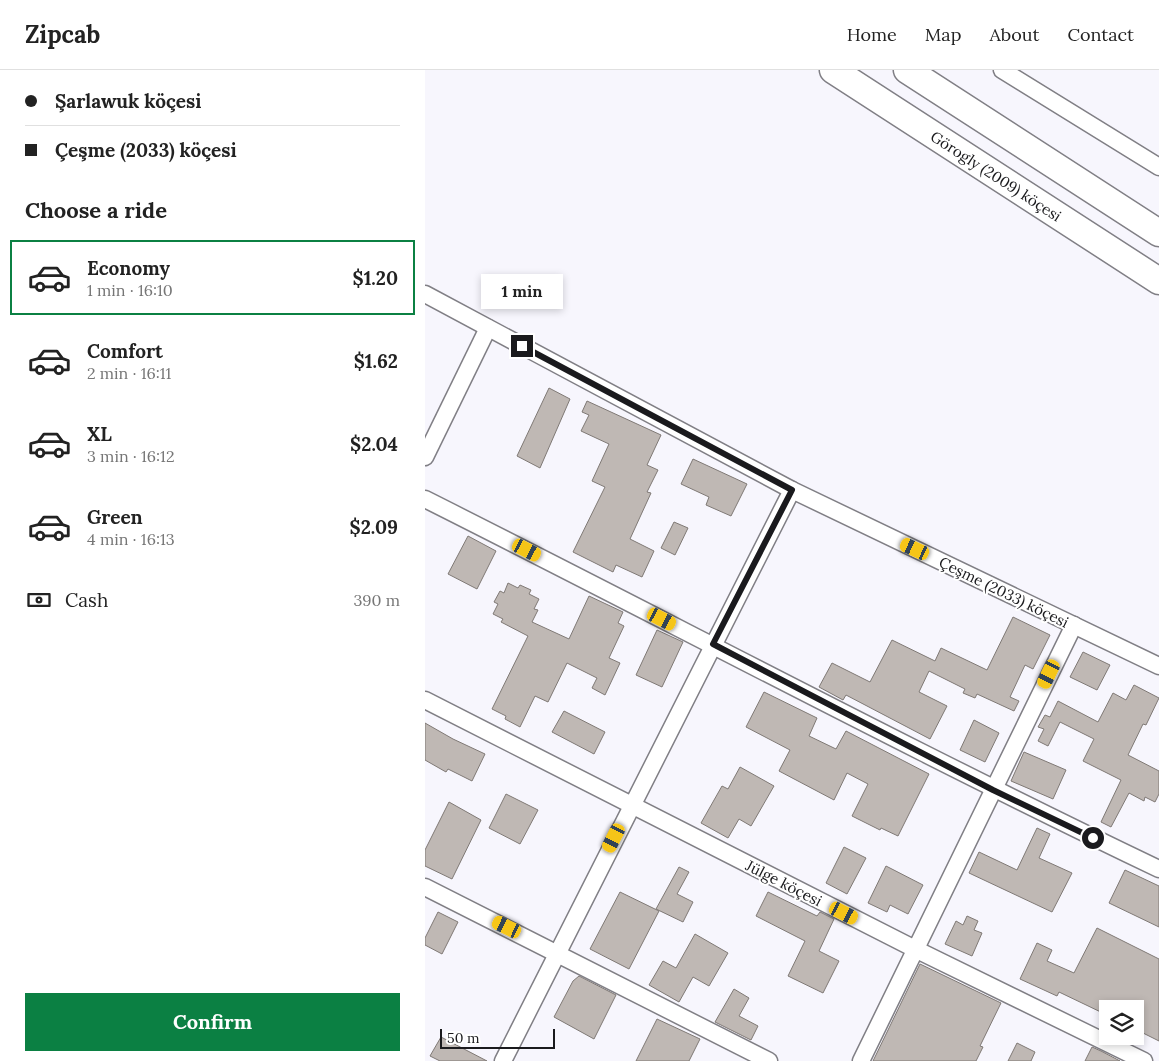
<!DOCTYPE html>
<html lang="en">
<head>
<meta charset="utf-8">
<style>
	:root { --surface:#fff; --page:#f2f2f2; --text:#222; --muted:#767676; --line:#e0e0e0; --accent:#0b8043 }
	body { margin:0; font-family:Lora,serif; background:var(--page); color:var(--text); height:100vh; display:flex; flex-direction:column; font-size:19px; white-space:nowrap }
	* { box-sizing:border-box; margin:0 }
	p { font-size:16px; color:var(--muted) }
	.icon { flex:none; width:28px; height:28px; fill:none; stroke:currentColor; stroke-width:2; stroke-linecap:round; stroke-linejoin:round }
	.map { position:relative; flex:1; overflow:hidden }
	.details { display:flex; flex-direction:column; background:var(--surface); width:425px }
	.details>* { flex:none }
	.banner { display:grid; align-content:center; height:110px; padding:0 25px; background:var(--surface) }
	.tools { position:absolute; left:674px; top:930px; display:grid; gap:10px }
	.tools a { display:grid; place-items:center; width:45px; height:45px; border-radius:0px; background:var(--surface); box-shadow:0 2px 8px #0003; font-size:25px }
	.scale { position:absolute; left:15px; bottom:12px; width:115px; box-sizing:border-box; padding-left:5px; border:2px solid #1a1a1d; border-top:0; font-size:14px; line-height:18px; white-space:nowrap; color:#1a1a1d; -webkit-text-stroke:4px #fff; paint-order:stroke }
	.end { position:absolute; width:22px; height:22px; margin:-11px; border:6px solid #1a1a1d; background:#fff; box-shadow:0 0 0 2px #fff }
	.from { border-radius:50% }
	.bubble { position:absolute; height:35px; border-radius:0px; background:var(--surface); box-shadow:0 2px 8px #0003; font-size:16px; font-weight:700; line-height:35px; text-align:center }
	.car { position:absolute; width:15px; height:30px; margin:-15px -8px; border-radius:6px; box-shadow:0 0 4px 1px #0007; background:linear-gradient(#f5c518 24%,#345 0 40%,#f5c518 0 76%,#345 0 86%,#f5c518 0) }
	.banner b { display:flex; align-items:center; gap:18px; height:48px; font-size:19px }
	.banner b+b { border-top:1px solid var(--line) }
	.banner i { width:12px; height:12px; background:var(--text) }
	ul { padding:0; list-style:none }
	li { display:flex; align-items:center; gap:15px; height:75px; margin:0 10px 8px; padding:0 15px; border:2px solid transparent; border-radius:0px }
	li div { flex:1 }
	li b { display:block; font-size:19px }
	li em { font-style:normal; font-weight:700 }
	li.current { border-color:var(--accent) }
	li>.icon { width:45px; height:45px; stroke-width:1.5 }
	h2 { padding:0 25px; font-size:22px; line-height:60px }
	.pay { display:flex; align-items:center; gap:12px; height:55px; padding:0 25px; font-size:19px }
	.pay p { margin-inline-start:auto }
	.primary-button { display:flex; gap:10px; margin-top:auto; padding:10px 25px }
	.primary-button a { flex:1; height:58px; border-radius:0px; background:var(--accent); color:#fff; font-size:20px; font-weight:700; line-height:58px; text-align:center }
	header { display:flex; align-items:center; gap:30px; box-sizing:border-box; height:70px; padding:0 25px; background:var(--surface); border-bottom:1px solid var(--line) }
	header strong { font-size:24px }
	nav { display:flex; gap:28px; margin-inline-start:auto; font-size:18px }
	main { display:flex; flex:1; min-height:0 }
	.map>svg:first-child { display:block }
	.building { fill:#bfb8b4; stroke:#7f7975 }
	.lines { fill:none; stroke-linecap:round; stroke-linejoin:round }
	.street-casing { stroke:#807f85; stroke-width:19 }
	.primary-casing { stroke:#807f85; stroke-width:29 }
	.street { stroke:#fff; stroke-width:16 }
	.primary { stroke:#fff; stroke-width:26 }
	.route { stroke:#1a1a1d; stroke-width:6 }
	.labels { text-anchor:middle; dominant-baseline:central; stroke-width:4; stroke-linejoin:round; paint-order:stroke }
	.street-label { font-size:15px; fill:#1a1a1d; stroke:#fff }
</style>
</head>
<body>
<header>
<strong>Zipcab</strong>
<nav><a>Home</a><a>Map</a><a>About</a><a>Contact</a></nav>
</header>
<main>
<section class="details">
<div class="banner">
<b><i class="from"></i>Şarlawuk köçesi</b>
<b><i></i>Çeşme (2033) köçesi</b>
</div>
<h2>Choose a ride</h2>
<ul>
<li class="current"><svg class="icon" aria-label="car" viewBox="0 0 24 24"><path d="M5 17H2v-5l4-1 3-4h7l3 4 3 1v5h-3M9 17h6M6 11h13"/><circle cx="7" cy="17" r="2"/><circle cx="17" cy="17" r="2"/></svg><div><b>Economy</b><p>1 min · 16:10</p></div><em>$1.20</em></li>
<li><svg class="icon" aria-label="car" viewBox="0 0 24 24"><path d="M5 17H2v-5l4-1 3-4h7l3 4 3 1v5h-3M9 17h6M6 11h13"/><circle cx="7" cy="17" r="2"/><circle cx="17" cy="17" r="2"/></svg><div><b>Comfort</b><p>2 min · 16:11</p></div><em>$1.62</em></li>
<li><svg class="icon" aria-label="car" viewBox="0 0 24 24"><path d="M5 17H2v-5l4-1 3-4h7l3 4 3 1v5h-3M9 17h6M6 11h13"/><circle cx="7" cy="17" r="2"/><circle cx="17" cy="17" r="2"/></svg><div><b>XL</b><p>3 min · 16:12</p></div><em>$2.04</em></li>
<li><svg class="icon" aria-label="car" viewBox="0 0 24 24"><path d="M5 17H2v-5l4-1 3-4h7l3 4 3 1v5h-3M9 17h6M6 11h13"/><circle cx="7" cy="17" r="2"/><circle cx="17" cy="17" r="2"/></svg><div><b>Green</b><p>4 min · 16:13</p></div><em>$2.09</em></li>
</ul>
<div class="pay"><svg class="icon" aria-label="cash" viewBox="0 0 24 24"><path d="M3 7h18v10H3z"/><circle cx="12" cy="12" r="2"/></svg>Cash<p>390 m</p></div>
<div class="primary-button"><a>Confirm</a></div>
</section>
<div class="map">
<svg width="734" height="991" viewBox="0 0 734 991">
	<rect width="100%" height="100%" fill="#f7f6fd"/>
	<!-- building -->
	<g class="building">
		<path d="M124,318l21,11 -30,69 -23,-12z"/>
		<path d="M162,331l74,34 -14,30 11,5 -11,22 4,1 -21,46 24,12 -12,26 -26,-12 -3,7 -40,-20 32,-65 -13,-6 17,-37 -28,-13 8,-16 -7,-3z"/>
		<path d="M268,389l54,25 -16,32 -25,-11 3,-8 -28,-13z"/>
		<path d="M249,452l14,6 -13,27 -14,-7z"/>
		<path d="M43,466l28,15 -19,38 -29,-15z"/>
		<path d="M83,513l10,5 2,-3 11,5 -2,4 10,5 -5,10 4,1 -6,12 37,17 20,-43 34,16 -5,11 6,3 -15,32 11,5 -15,32 -13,-7 5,-10 -30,-15 -19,39 -13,-6 -15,31 -15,-8 1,-3 -14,-7 36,-73 -27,-14 2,-3 -10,-5 5,-10 -4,-2 6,-11 4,2z"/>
		<path d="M588,547l37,18 -17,34 -8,-4 -15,32 9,4 -5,10 -37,-17 -2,4 -12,-5 2,-4 -36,-18 -10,21 28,14 -17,33 -84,-44 -3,5 -24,-13 13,-24 38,19 22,-42 43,21 6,-13 46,22z"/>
		<path d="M232,560l26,12 -21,45 -26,-12z"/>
		<path d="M658,582l27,13 -13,25 -27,-13z"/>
		<path d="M709,615l25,13 -13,27 -3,-1 -15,31 31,16v23l-4,8 -10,-5 -1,4 -15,-8 -18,34 -10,-5 20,-42 -38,-19 11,-22 -34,-17 -12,24 -10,-5 6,-12 -6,-2 7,-12 5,2 8,-16 40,21 15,-29 13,7z"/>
		<path d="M339,622l53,26 -8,18 27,13 10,-18 83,43 -31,62 -17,-8 -1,2 -28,-14 16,-32 -21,-11 -13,27 -55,-29 11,-21 -44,-23z"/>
		<path d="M139,641l41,21 -11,22 -42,-22z"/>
		<path d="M549,650l25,13 -14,29 -25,-12z"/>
		<path d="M0,653l28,16 32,15 -13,27 -24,-12 -2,3 -21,-12z"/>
		<path d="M599,682l42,18 -13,29 -42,-18z"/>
		<path d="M315,697l34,19 -23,40 -12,-7 -11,19 -27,-15 21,-37 6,3z"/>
		<path d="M81,724l32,16 -18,34 -31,-16z"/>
		<path d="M24,732l32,18 -29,59 -27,-13v-16z"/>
		<path d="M612,758l13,6 -11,24 33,15 -20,39 -83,-39 10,-21 38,18z"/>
		<path d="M419,777l22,11 -19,36 -21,-11z"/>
		<path d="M461,796l37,19 -15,29 -18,-9 -3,7 -19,-9z"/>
		<path d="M254,797l10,5 -12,22 16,8 -10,20 -27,-13z"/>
		<path d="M700,800l34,16v41l-50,-24z"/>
		<path d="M195,822l39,19 -30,58 -39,-20z"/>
		<path d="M343,822l49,24 3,-4 14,7 -15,32 20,10 -16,32 -35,-17 17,-35 -49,-25z"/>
		<path d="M13,842l20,10 -16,32 -17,-9v-7z"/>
		<path d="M542,846l11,5 -4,9 8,3 -10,23 -27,-12 11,-23 7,4z"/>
		<path d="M672,858l62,31v82l-24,-12v-20h-28v6l-48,-23 -2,4 -37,-17 17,-36 15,7 -5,11 27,12z"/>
		<path d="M270,864l33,19 -19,33 -16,-9 -14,25 -30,-17 14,-24 13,7z"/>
		<path d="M495,894l81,39 -21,43 3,1 -7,14h-103z"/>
		<path d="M154,906l37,19 -22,44 -40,-22 19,-36z"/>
		<path d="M309,919l15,9 -10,18 19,10 -7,14 -36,-18z"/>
		<path d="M232,949l43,20 -11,22h-53z"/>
		<path d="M16,967l46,24h-47l-10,-5z"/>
		<path d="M592,973l18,9 -4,9h-23z"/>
		<path d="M667,977l9,4 19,10h-35z"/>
	</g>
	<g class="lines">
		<defs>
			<g id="street">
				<path d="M577,0l157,97"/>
				<path d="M0,224l367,196 367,176"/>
				<path d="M0,387l63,-129"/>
				<path d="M0,429c245,123 487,252 734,370"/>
				<path d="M0,630l490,249 229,112"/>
				<path d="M0,817l344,174"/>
				<path d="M78,991l289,-571"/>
				<path d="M436,991l213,-436"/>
			</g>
			<g id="primary">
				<path d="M408,0l326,211"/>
				<path d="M482,0l252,163"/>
			</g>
		</defs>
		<!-- street casing -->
		<use href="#street" class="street-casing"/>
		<!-- primary casing -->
		<use href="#primary" class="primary-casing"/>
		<!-- street -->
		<use href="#street" class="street"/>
		<!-- primary -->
		<use href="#primary" class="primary"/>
	</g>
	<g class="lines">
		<!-- route -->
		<path class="route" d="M97,276l270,144 -79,154 280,146 100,48"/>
	</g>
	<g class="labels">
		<!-- street labels -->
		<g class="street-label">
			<text transform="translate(571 106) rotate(33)">Görogly (2009) köçesi</text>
			<text transform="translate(579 522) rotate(26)">Çeşme (2033) köçesi</text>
			<text transform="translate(359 813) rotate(27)">Jülge köçesi</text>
		</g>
	</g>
</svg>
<div class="tools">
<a><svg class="icon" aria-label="layers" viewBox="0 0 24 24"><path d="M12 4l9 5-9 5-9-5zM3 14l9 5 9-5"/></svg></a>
</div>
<div class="scale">50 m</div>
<i class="end from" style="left:668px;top:768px"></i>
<i class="end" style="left:97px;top:276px"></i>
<div class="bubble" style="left:56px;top:204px;width:82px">1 min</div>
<i class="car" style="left:490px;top:479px;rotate:295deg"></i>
<i class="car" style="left:102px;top:480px;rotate:117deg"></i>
<i class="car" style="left:237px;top:549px;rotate:117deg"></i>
<i class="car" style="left:624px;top:604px;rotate:206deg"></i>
<i class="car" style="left:189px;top:768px;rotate:207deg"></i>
<i class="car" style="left:419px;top:843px;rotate:117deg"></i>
<i class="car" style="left:82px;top:857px;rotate:296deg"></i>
</div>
</main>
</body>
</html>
